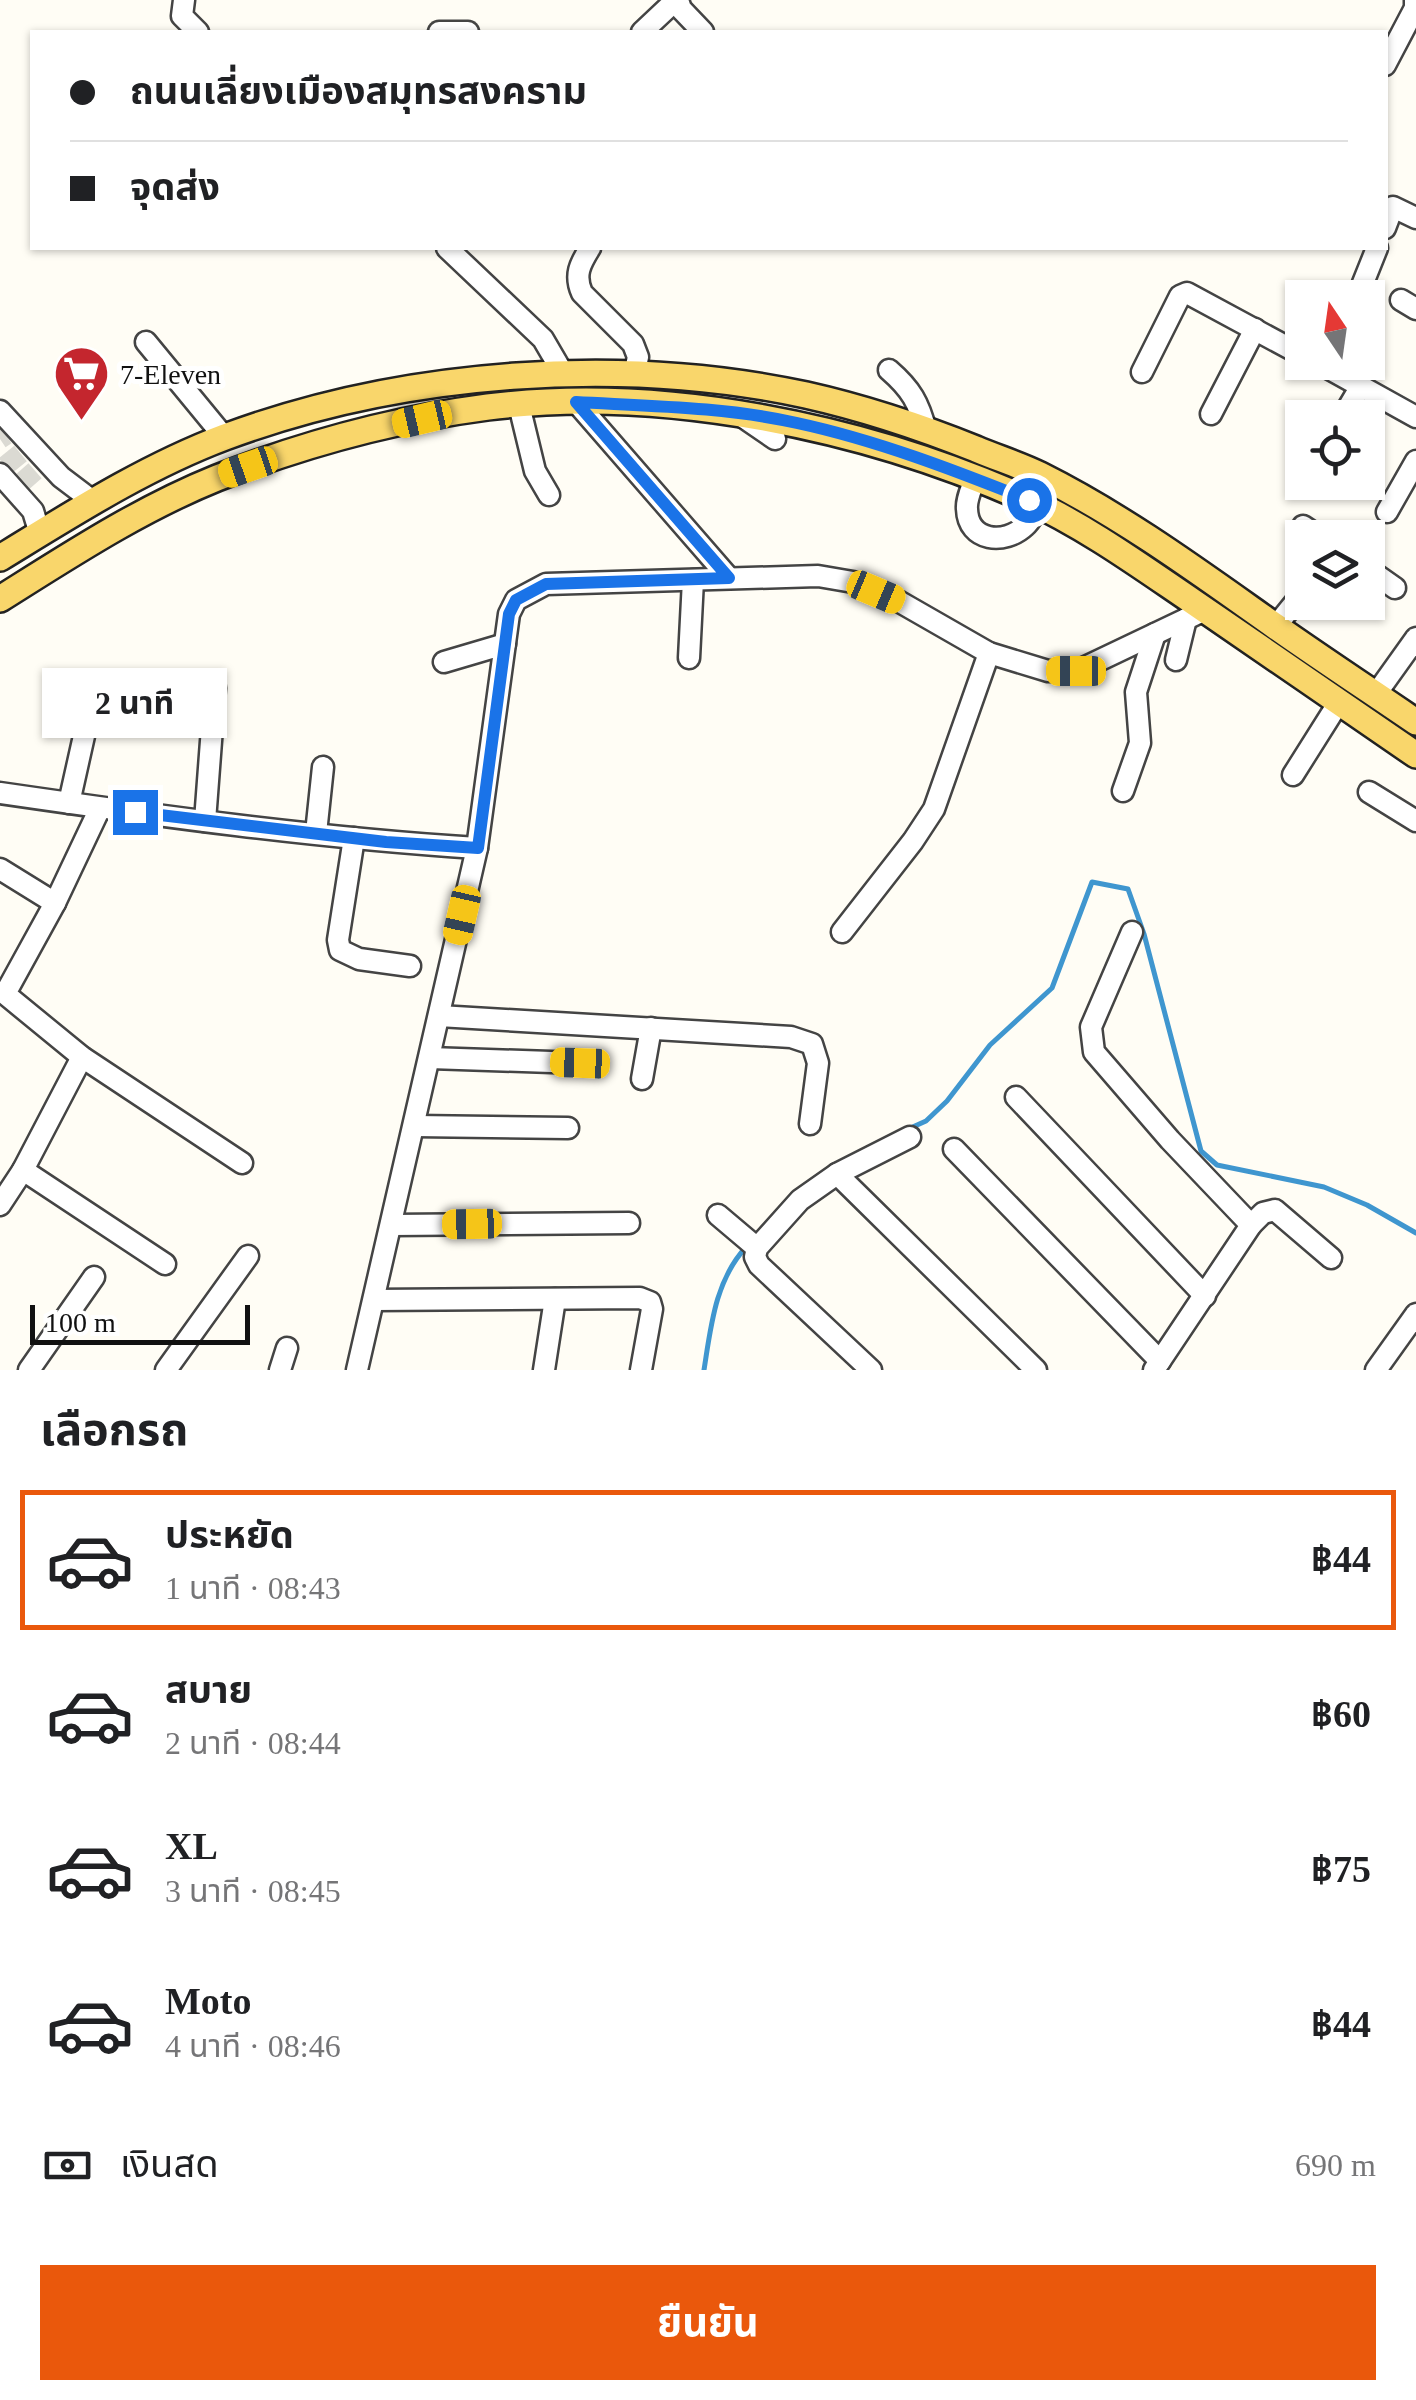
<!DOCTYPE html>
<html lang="th">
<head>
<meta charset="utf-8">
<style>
	:root { --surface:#fff; --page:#f6f6f6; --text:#202124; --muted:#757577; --line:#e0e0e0; --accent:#ea580c }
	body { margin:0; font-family:"Times New Roman","Noto Sans Thai",serif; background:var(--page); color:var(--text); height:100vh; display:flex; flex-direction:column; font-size:38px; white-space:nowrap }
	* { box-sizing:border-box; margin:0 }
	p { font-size:32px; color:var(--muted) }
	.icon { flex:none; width:55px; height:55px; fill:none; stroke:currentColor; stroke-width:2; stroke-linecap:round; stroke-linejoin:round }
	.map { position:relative; height:1370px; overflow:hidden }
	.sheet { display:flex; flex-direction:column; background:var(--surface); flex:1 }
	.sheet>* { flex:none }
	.banner { position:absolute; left:30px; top:30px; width:1358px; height:220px; border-radius:0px; box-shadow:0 2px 8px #0004; display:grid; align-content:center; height:220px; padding:0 40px; background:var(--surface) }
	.needle { width:65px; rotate:347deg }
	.buttons { position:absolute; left:1285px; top:280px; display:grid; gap:20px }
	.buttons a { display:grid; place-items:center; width:100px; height:100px; border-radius:0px; background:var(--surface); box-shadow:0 2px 8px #0004; font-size:50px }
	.scale { position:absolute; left:30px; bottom:25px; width:220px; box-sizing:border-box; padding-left:10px; border:5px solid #111; border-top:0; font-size:28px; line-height:35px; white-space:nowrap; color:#111; -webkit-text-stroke:8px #fff; paint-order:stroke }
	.end { position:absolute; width:45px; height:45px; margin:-22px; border:12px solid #1a73e8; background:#fff; box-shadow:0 0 0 5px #fff }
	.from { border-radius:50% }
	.bubble { position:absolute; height:70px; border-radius:0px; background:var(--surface); box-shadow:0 2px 8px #0004; font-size:32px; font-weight:700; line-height:70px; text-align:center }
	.car { position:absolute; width:30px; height:60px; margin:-30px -15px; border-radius:12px; box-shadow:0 0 8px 2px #0007; background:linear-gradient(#f5c518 24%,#345 0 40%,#f5c518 0 76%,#345 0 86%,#f5c518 0) }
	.banner b { display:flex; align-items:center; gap:35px; height:95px; font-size:38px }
	.banner b+b { border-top:2px solid var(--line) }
	.banner i { width:25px; height:25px; background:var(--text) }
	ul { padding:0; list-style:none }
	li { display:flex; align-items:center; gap:30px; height:140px; margin:0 20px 15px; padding:0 20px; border:5px solid transparent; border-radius:0px }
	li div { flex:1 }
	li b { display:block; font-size:38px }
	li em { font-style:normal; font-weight:700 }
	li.on { border-color:var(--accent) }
	li>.icon { width:90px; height:90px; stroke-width:1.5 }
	h2 { padding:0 40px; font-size:45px; line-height:120px }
	.pay { display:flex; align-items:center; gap:25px; height:110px; padding:0 40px; font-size:38px }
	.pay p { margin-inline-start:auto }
	.cta { display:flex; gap:20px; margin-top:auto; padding:20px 40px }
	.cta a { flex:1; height:115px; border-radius:0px; background:var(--accent); color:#fff; font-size:40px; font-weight:700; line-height:115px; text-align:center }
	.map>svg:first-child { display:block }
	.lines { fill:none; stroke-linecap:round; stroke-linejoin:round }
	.stream { stroke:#3f96cf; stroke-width:5 }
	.minor-tunnel { stroke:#dbdad3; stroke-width:20; stroke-dasharray:20 10; stroke-linecap:butt }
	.minor-casing { stroke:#444; stroke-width:25 }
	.major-casing { stroke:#222; stroke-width:30 }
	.minor { stroke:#fff; stroke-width:20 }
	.major { stroke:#f9d66b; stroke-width:25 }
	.route { stroke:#1a73e8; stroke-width:12 }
	.labels { text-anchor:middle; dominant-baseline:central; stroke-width:10; stroke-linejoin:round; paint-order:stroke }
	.poi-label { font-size:28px; fill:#111; stroke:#fff; text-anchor:start }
</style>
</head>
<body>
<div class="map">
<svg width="1416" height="1370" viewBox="0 0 1416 1370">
	<rect width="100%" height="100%" fill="#fffdf5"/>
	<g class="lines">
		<!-- stream -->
		<g class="stream">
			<path d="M906,1130l20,-9 21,-20 43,-56 62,-57 40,-106 36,7 16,45 57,217 16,14 107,22 43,18 49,28"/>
			<path d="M704,1370c7,-44 11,-89 42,-123"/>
		</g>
		<!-- minor-tunnel -->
		<g class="minor-tunnel">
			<path d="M0,439l6,-4"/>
			<path d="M5,466l16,-13"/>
			<path d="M20,484l16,-14"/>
		</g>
		<defs>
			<g id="minor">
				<path d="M184,0l-2,16 16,16"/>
				<path d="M678,0l3,9 22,23"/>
				<path d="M439,32h29"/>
				<path d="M642,32l34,-32"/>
				<path d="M1385,65l30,-57v-8"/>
				<path d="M1385,228l8,-21 23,11"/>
				<path d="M447,248l96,91 21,36"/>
				<path d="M590,248c-10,16 -16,27 -8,45l51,51 5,13 -4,18"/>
				<path d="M1357,298l20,-50"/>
				<path d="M1401,300l15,9"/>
				<path d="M146,342l79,96"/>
				<path d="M1317,362l99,55"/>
				<path d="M889,370c22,19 30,33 37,61"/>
				<path d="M1142,372l38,-76 7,-3 115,62"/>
				<path d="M576,402l153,176"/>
				<path d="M519,405l16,66 14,24"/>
				<path d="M0,411l61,66 33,25"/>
				<path d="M1211,414l44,-85"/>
				<path d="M740,415l35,24"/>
				<path d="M1342,418l19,-32"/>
				<path d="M0,474l33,37 7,23"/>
				<path d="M975,478c-3,10 -9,21 -8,31 1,33 38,36 58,17 6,-5 10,-14 14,-20"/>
				<path d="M1387,512l29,-51"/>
				<path d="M1303,526l18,12"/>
				<path d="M1368,569l27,19"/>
				<path d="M1276,626l26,-32"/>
				<path d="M689,658l4,-78"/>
				<path d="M1176,660l10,-41"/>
				<path d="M444,662l61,-18"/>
				<path d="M1376,694l40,-56"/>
				<path d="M1293,775l46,-73"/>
				<path d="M1123,791l17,-48 -4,-51 19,-58"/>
				<path d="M1369,792l47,29"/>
				<path d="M0,793c158,23 318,45 477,55"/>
				<path d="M69,803l21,-94"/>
				<path d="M100,808l-45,95 -50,91 77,63 160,106"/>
				<path d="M205,821l10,-133"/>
				<path d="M316,833l7,-66"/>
				<path d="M354,838l-16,102 2,10 19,9 51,7"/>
				<path d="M0,869l55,34"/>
				<path d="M842,932l71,-91 21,-32 55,-156"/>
				<path d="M1132,932l-41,95 3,25 76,88 81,85 -97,145"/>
				<path d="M439,1016l352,21 21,7 6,19 -8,61"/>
				<path d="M430,1058l150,5"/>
				<path d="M642,1079l9,-51"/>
				<path d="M1016,1097l189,199"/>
				<path d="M415,1126l153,2"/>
				<path d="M954,1149l206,212"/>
				<path d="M23,1170l142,94"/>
				<path d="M837,1174l199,196"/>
				<path d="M0,1205l23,-35 59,-113"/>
				<path d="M718,1215l39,33"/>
				<path d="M392,1225l237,-2"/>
				<path d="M1251,1225l12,-12 12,-3 56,48"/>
				<path d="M375,1300l265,-2 10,4 2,7 -11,61"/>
				<path d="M29,1370l65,-93"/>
				<path d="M166,1370l82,-114"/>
				<path d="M280,1370l7,-22"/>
				<path d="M357,1370l120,-522 32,-234 7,-14 30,-16 272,-8 35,6 47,20 89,51 59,18h29l128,-61"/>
				<path d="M544,1370l11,-71"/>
				<path d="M871,1370l-112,-105 -4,-8 2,-9 43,-48 37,-26 73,-37"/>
				<path d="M1376,1370l40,-56"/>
			</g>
			<g id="major">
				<path d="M0,558c72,-44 145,-91 225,-121 177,-66 396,-82 581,-42 58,13 115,32 170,54 21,9 44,16 64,26 84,42 160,98 235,151 47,33 94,64 141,96"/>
				<path d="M0,599c70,-44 140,-90 217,-121 87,-34 179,-59 271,-71 176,-22 377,20 538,92 59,27 113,66 166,102 75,51 149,103 224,154"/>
			</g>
		</defs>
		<!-- minor casing -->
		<use href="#minor" class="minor-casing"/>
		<!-- major casing -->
		<use href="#major" class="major-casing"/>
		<!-- minor -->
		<use href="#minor" class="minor"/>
		<!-- major -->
		<use href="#major" class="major"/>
	</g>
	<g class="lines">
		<!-- route -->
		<path class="route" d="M135,812l251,30 92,6 31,-234 7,-14 30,-16 183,-6 -153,-176c73,4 150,5 221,21 79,17 157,47 232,77"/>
	</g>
	<!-- icons -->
	<defs>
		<symbol id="supermarket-pin" viewBox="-11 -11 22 30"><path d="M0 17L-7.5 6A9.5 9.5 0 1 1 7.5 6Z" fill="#c4262e" stroke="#fff"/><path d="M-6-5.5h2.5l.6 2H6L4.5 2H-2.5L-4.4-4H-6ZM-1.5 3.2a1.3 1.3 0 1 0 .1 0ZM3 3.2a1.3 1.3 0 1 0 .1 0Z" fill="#fff"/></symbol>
	</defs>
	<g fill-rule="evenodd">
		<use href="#supermarket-pin" x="50" y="342" width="63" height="86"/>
	</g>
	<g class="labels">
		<!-- poi labels -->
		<g class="poi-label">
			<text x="120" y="374">7-Eleven</text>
		</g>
	</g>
</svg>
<div class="buttons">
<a><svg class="needle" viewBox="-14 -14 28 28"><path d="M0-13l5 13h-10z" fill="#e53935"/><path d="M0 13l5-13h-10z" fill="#757577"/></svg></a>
<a><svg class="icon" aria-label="locate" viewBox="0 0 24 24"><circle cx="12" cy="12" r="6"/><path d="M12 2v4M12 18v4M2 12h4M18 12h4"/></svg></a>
<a><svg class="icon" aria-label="layers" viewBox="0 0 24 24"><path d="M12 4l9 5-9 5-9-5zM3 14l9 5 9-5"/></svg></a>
</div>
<div class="scale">100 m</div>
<i class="end from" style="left:1029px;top:500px"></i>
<i class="end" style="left:135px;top:812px"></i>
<div class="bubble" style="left:42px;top:668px;width:185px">2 นาที</div>
<i class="car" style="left:422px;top:419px;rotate:257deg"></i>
<i class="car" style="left:248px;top:467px;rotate:251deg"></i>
<i class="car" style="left:876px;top:592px;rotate:113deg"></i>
<i class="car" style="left:1076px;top:671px;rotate:270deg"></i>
<i class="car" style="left:462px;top:915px;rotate:193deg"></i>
<i class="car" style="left:580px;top:1063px;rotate:272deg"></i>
<i class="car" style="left:472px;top:1224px;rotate:269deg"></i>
<div class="banner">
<b><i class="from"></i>ถนนเลี่ยงเมืองสมุทรสงคราม</b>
<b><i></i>จุดส่ง</b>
</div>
</div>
<section class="sheet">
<h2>เลือกรถ</h2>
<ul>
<li class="on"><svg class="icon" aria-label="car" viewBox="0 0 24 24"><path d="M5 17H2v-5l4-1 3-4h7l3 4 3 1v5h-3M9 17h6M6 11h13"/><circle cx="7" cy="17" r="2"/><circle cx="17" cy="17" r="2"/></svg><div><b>ประหยัด</b><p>1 นาที · 08:43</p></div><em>฿44</em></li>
<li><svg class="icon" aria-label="car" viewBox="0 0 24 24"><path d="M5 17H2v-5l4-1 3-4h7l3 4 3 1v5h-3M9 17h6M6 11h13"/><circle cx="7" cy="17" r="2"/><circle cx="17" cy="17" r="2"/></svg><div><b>สบาย</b><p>2 นาที · 08:44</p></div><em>฿60</em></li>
<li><svg class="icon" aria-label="car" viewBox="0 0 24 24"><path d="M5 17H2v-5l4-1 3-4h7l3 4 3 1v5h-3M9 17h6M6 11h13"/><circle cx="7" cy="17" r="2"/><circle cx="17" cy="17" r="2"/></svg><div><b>XL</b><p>3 นาที · 08:45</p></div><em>฿75</em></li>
<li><svg class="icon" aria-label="car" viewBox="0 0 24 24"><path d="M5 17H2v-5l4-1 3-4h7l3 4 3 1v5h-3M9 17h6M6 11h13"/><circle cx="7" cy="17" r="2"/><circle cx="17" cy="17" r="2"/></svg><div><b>Moto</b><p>4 นาที · 08:46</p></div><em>฿44</em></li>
</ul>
<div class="pay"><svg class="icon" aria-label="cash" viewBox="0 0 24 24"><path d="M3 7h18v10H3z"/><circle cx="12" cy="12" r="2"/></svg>เงินสด<p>690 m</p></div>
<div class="cta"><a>ยืนยัน</a></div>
</section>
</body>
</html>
